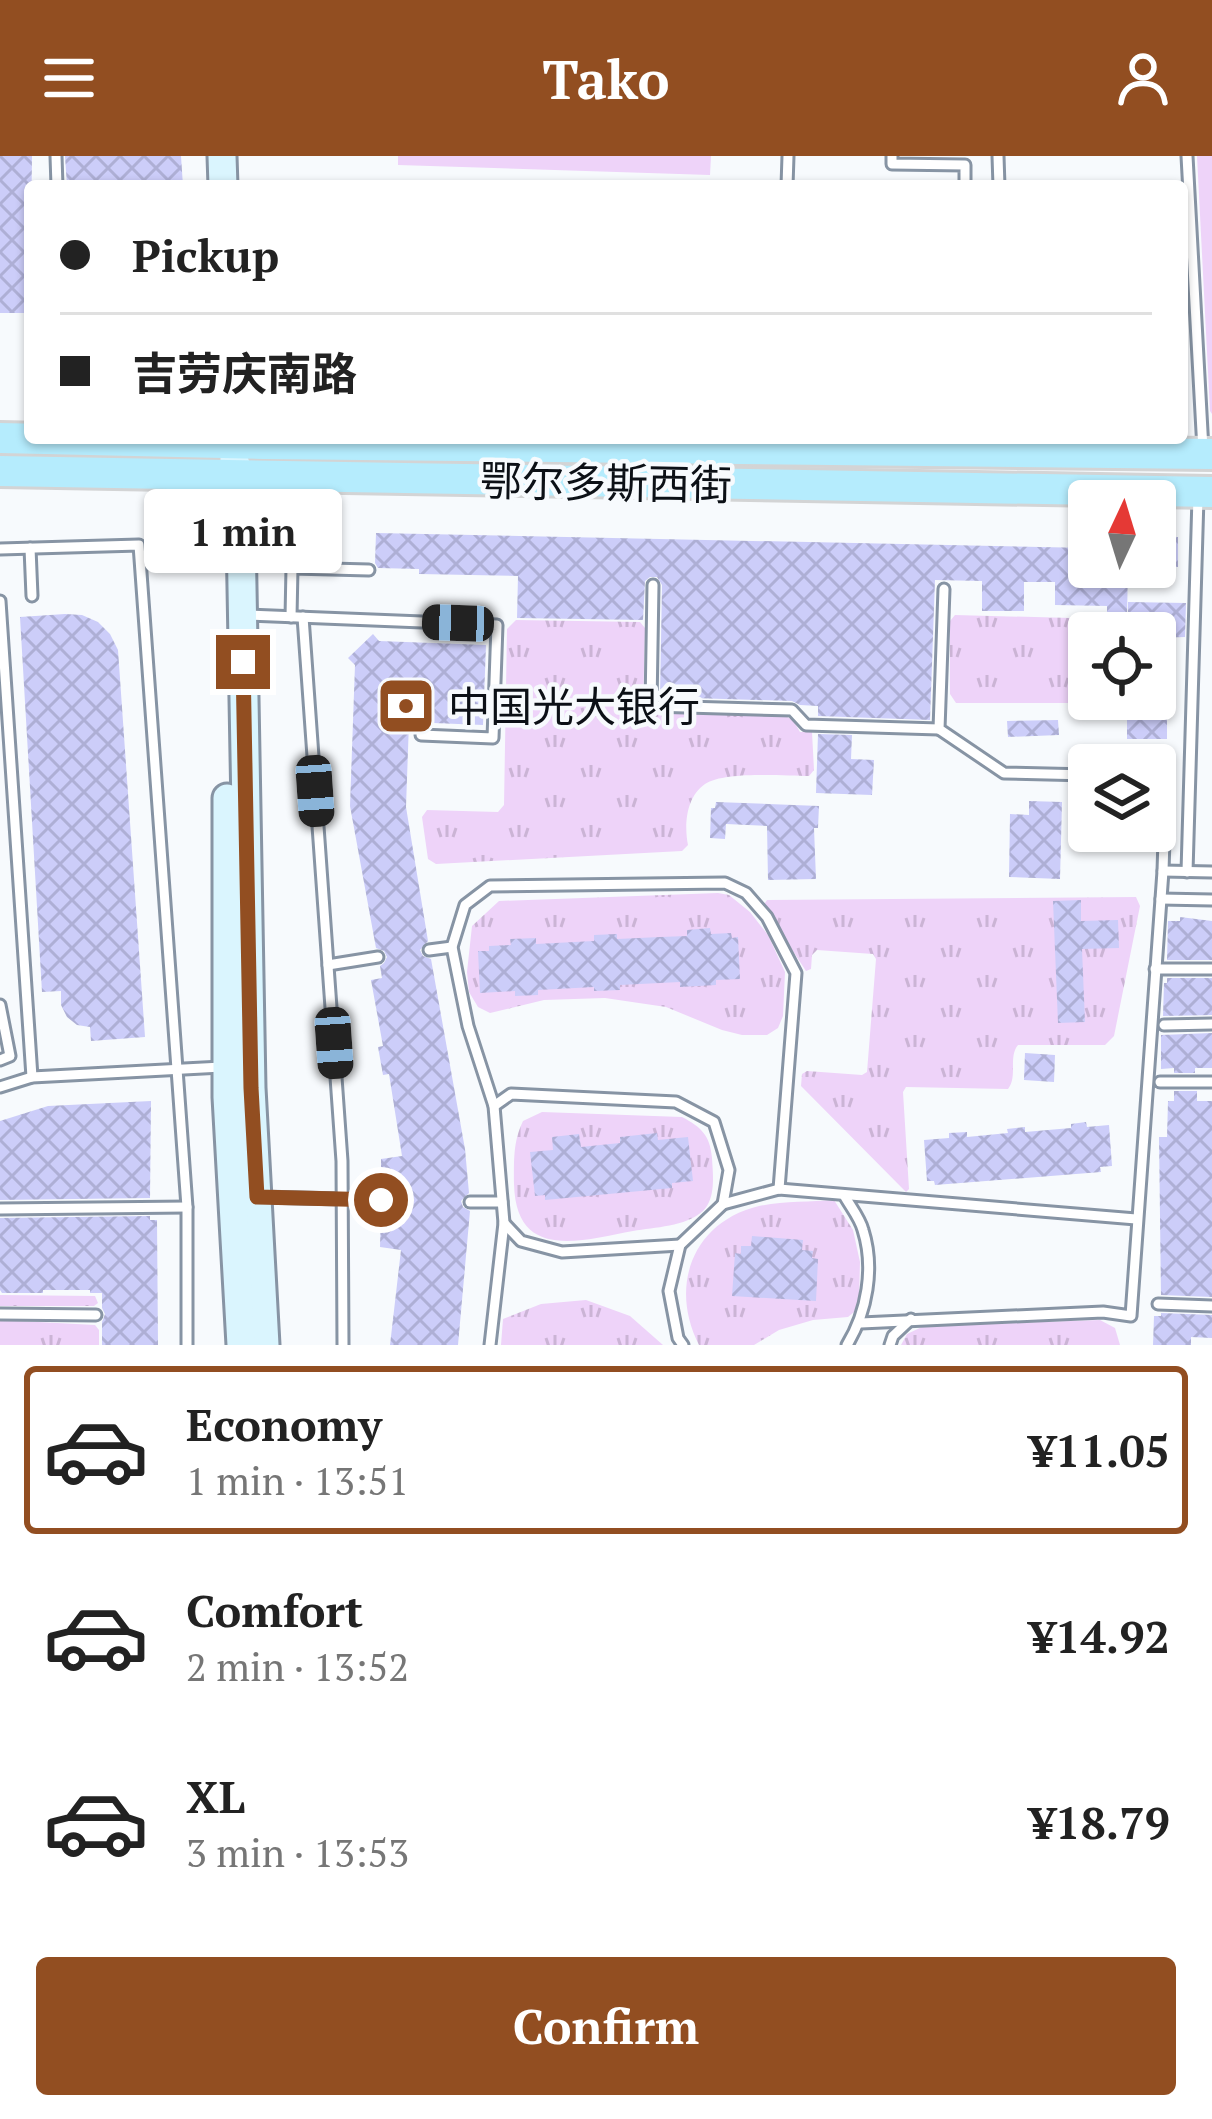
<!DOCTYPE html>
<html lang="en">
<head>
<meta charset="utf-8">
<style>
	:root { --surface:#fff; --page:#f2f2f2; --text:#222; --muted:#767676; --line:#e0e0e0; --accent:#924e21 }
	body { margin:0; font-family:"PT Serif","Noto Sans SC",serif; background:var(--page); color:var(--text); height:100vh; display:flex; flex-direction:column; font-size:45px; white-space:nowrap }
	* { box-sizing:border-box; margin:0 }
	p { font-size:39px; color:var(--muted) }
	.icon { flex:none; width:66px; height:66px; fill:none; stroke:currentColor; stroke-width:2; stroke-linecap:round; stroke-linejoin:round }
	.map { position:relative; height:1189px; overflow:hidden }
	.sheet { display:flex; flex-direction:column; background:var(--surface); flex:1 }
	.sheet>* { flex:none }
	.hud { position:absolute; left:24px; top:24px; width:1164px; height:264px; border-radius:12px; box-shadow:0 3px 9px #0004; display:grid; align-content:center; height:264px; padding:0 36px; background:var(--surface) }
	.needle { width:78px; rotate:4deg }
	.fabs { position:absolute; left:1068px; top:324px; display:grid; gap:24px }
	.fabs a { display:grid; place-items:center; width:108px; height:108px; border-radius:12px; background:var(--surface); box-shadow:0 3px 9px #0004; font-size:60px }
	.end { position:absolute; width:54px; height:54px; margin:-27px; border:15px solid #924e21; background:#fff; box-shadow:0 0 0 6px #fff }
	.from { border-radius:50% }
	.bubble { position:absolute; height:84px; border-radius:12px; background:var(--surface); box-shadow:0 3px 9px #0004; font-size:39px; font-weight:700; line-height:84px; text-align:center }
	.car { position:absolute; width:36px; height:72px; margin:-36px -18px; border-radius:15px; box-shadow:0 0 9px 3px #0007; background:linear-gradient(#222 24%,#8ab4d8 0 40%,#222 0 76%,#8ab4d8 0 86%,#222 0) }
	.hud b { display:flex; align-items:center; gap:42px; height:114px; font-size:45px }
	.hud b+b { border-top:3px solid var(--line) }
	.hud i { width:30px; height:30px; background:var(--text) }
	ul { padding:21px 0 0; list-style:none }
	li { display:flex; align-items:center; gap:36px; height:168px; margin:0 24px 18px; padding:0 12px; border:6px solid transparent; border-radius:12px }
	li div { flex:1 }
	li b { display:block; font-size:45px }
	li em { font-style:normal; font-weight:700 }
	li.current { border-color:var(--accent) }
	li>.icon { width:108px; height:108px; stroke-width:1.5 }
	.primary-button { display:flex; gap:24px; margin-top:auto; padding:24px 36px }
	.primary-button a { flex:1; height:138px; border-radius:12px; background:var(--accent); color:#fff; font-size:48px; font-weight:700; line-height:138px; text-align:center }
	header { display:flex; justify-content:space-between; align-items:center; height:156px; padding:0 36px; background:var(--accent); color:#fff; font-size:54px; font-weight:700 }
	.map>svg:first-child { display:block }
	.grass { fill:url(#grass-tufts) }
	.park { fill:#eed3f9 }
	.building { fill:url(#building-cross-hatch) }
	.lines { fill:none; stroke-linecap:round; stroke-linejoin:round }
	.lane-casing { stroke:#8794a4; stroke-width:15 }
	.secondary-casing { stroke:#8794a4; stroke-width:33 }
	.primary-casing { stroke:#d3d4d5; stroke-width:36 }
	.lane { stroke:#fff; stroke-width:9 }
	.secondary { stroke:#daf5fe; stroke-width:27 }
	.primary { stroke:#b5ecfd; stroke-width:30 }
	.route { stroke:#924e21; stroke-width:15 }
	.labels { text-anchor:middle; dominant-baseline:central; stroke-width:9; stroke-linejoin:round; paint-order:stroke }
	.street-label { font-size:42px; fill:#0c1016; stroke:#f7fafd }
	.poi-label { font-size:42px; fill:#0c1016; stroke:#f7fafd; text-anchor:start }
</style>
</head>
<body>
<header><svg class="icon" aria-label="menu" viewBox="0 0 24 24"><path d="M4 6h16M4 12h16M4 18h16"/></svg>Tako<svg class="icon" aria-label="person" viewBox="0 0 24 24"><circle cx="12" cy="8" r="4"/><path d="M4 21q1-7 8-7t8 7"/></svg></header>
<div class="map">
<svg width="1212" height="1189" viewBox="0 0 1212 1189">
	<defs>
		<pattern id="grass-tufts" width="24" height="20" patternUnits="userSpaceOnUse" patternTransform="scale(3)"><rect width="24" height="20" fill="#eed3f9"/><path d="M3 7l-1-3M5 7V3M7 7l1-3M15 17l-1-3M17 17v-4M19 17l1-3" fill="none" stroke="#cbb4d5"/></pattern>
		<pattern id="building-cross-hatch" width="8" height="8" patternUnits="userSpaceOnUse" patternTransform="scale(3)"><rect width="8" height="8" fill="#cccdf9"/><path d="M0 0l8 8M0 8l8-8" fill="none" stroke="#aeafd5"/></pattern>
	</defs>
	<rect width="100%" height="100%" fill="#f7fafd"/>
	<!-- grass -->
	<g class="grass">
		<path d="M955,459l154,4 4,3 -7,11h-17v36l-8,34h-125l-6,-9v-73z"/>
		<path d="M516,464l124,2 5,6 -2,79 6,5 136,4 8,4 7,12h12l2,38 -5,6c-25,0 -84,-5 -104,8 -19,13 -21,41 -17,61l-6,6 -246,13 -8,-5 -6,-42 5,-7 71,2 6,-7 3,-176z"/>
		<path d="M718,737l11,2 21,17 18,23 17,37 -2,44 -5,12 -11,7h-25l-20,-5 -56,-23 -61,-9 -61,2 -54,13 -12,-6 -9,-15 -2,-20 5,-46 27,-25z"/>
		<path d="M1136,741l4,9 -26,130 -9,9h-87c-10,12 0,31 -10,44l-102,-2 -3,5 6,97 -3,3 -105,-106 1,-12 5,-3 55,4 5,-3 9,-113 -3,-5 -56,-4 -5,5 -1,14 -5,2 -43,-65 4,-6z"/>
		<path d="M542,956l140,5c19,10 28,18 30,41 1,18 4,40 -9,53 -18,16 -48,16 -70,20 -53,10 -117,30 -119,-47 0,-24 -1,-42 9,-63z"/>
		<path d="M834,1044l19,30 7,32 -1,36 -5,14 -6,5 -35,3 -34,10 -25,15h-55c-30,-58 -7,-123 60,-139 24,-5 51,-4 75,-6z"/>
		<path d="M0,1139l95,1 3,7 -4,3h-94z"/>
		<path d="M586,1144l44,16 33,29h-162l2,-26 38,-15z"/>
		<path d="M0,1164l95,5 4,5v15h-99z"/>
		<path d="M1100,1164l15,8 5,17h-219l6,-11 17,-8z"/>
	</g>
	<!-- park -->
	<g class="park">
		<path d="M398,0h313l-1,19 -312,-10z"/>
		<path d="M1197,0h15v258l-2,-3z"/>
	</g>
	<!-- building -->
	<g class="building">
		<path d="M0,0h32l-2,157h-30z"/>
		<path d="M65,0h116l2,30h-116z"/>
		<path d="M376,377l713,15v19h39l-1,50 -20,-1v-10l-52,-1v-23h-31v29h-42v-30l-47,-1 -5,140 -112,-4v-10l-18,-1 -8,-4 -132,-4 2,-112 -5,-8h-7l-5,4 -2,39 -126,-2 1,-42 -99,-2v-5l-41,-1 -3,-5z"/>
		<path d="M1155,380l23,1v30h-23z"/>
		<path d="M1128,446l58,1 -1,34 -30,1v-5h-27z"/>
		<path d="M65,458l17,1 16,7 12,12 8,16 27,387 -54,4 -1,-14 -13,-2 -10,-8 -6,-12v-14l-19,1 -22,-375z"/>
		<path d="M373,478l6,7 107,4 -3,80 -74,-3 -3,85 22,134 -8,9 3,6 8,3 34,190 4,44 -8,8 2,6 7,4 -12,134h-68l11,-95 -21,-3 1,-38 7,-3 2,-7 -3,-6 -6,-2v-32l21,-3 -13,-82 -6,1 -5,-28 5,-1 -12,-66 11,-2 -2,-12 4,-3 3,-6 -3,-6 -8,-3 -26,-142 5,-141 -7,-7z"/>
		<rect x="1127" y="543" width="40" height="40"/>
		<path d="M1058,564l1,15 -51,2 -1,-16z"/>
		<path d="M818,578l34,1 -1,24 23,1 -2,35 -56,-2z"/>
		<path d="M1029,645l33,1 -2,77 -51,-2 1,-63 19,1z"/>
		<path d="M716,646l103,4 -1,22h-4l2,51 -48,1 -1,-54 -41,-2 -1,15 -15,-1 1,-30h4z"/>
		<path d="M1081,744v21l37,-1 1,28 -37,1 3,73 -27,1 -5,-122z"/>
		<path d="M1180,761l32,4v39h-45l1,-39h12z"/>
		<path d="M710,772l1,6 20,-1 1,5 6,-1 2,42 -24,1v5l-36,2v-5l-60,3v5l-26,1v-4l-56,3v5l-23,1v-5l-35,2 -2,-42h11v-5l22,-1 -1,-6 26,-1v6l58,-3v-6l23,-1v5l43,-2 27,-1v-6z"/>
		<path d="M1167,822h45v37l-49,1 1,-33h3z"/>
		<path d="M1212,877v35h-17v5h-21v-5l-13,1v-34z"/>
		<path d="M1025,897l30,2 -1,27 -30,-2z"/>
		<path d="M1174,935h23v10h15v196l-51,-2 -2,-158h8l1,-36h6z"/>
		<path d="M151,945l-1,97 -150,2v-79l48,-15z"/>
		<path d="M1086,966l1,5 22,-2 3,41 -12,1 1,5 -166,13 -1,-4h-7l-3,-41 25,-2v-5l18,-1v5l41,-4 -1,-4 18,-2v5l46,-4v-4z"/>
		<path d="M657,977l1,7 30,-3 5,44 -21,2v5l-127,12v-5l-10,1 -5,-44 23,-2 -1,-13 27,-3 2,13 39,-4v-6z"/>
		<path d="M150,1060v4h7l1,125h-56v-23l3,-8 -3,-6v-15h-12v-3h-47v3h-41l-2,-3v-72z"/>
		<path d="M752,1080l51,4 -1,10 11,1 -1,7 6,1 -2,42 -84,-5 3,-43 6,1v-8h10z"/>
		<path d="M1161,1157l51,2v23l-21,-1v8h-38l1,-29h7z"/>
	</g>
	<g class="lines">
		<defs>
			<g id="lane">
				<path d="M56,0l1,30"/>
				<path d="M892,0v8l73,1v21"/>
				<path d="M998,0l1,30"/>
				<path d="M1187,0l16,294"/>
				<path d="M787,30l1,-30"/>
				<path d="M30,392l2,48"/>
				<path d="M0,393l139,-4 48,662v138"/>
				<path d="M653,429l-2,121 141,4 14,15 133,4"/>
				<path d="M944,433l-5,140 65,44 85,2"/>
				<path d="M0,445l32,476"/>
				<path d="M248,459l249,10 -4,113 -72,-3"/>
				<path d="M291,461l1,-49 77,2"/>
				<path d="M303,461l39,544 1,184"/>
				<path d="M1163,715l49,1"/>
				<path d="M1187,716l11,-375"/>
				<path d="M1161,743l51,1"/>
				<path d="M429,794l23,-3"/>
				<path d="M328,809l50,-8"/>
				<path d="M1155,813h57"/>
				<path d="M0,849l10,51 -10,4"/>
				<path d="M1164,869l48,-1"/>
				<path d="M1160,926h52"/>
				<path d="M0,931l32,-10 190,-10"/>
				<path d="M494,950l17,-12 165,8 38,20 15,48 -6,34"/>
				<path d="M844,1039c6,11 16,23 19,35 12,38 4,82 -16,115"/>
				<path d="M262,1041l119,3"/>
				<path d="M470,1046h32"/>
				<path d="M0,1053l187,-2"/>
				<path d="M504,1067l17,18 41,11 118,-7"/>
				<path d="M1158,1148l54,2"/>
				<path d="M0,1158l96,1"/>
				<path d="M861,1167l242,-11 28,4 32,-445 3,-95h-11"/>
				<path d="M490,1189l14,-122 -10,-117 -26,-80 -16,-79 13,-42 25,-19 235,-3 21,10 21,24 29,56 -17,216"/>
				<path d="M683,1189l-5,-7 -9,-47 11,-46 43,-41 56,-15 357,30"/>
				<path d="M890,1189l3,-9 18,-17"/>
			</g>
			<g id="secondary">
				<path d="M222,0l1,30"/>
				<path d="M234,303l6,17 11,612 14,257"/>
				<path d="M227,642v299l14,248"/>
			</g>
			<g id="primary">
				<path d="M0,282l264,6 948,10"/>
				<path d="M0,315l1212,21"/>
			</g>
		</defs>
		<!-- lane casing -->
		<use href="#lane" class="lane-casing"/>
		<!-- secondary casing -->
		<use href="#secondary" class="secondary-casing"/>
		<!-- primary casing -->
		<use href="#primary" class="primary-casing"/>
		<!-- lane -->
		<use href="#lane" class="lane"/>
		<!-- secondary -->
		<use href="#secondary" class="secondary"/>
		<!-- primary -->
		<use href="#primary" class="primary"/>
	</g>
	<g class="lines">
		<!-- route -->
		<path class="route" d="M243,506l8,426 6,109 124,3"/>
	</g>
	<!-- icons -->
	<defs>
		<symbol id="bank-square" viewBox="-11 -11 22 22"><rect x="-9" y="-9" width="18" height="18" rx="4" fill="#924e21" stroke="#f7fafd"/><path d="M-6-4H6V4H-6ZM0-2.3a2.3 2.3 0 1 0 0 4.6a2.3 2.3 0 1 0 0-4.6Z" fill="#fff"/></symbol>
	</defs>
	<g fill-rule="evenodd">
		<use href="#bank-square" x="373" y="517" width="66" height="66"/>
	</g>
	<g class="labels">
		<!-- street labels -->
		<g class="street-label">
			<text transform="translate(606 326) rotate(1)">鄂尔多斯西街</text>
		</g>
		<!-- poi labels -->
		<g class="poi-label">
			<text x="448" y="550">中国光大银行</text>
		</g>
	</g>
</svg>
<div class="fabs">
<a><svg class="needle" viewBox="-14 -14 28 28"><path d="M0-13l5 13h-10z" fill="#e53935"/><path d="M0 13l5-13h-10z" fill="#767676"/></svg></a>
<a><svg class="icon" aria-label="locate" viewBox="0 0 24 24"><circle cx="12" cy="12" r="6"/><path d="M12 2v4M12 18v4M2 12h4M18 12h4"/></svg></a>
<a><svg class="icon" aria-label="layers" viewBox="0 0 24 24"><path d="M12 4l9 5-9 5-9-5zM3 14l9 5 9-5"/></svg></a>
</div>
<i class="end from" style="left:381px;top:1044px"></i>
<i class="end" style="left:243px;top:506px"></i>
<div class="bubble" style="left:144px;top:333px;width:198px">1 min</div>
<i class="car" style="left:458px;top:467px;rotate:272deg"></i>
<i class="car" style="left:315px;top:635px;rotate:176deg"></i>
<i class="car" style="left:334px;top:887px;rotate:176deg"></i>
<div class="hud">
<b><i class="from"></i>Pickup</b>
<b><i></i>吉劳庆南路</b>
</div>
</div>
<section class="sheet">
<ul>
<li class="current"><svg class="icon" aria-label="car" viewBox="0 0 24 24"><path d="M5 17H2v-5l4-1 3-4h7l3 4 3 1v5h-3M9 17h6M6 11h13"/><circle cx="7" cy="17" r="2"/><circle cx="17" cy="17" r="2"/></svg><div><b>Economy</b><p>1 min · 13:51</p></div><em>¥11.05</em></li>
<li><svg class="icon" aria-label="car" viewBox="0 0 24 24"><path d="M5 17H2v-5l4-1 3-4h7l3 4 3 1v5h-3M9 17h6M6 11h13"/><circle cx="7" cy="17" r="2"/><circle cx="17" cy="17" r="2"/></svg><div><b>Comfort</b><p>2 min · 13:52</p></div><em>¥14.92</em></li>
<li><svg class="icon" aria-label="car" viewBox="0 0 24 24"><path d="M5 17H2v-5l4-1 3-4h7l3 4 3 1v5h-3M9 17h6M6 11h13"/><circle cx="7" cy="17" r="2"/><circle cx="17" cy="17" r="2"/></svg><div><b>XL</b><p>3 min · 13:53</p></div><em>¥18.79</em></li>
</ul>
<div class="primary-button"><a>Confirm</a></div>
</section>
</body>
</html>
